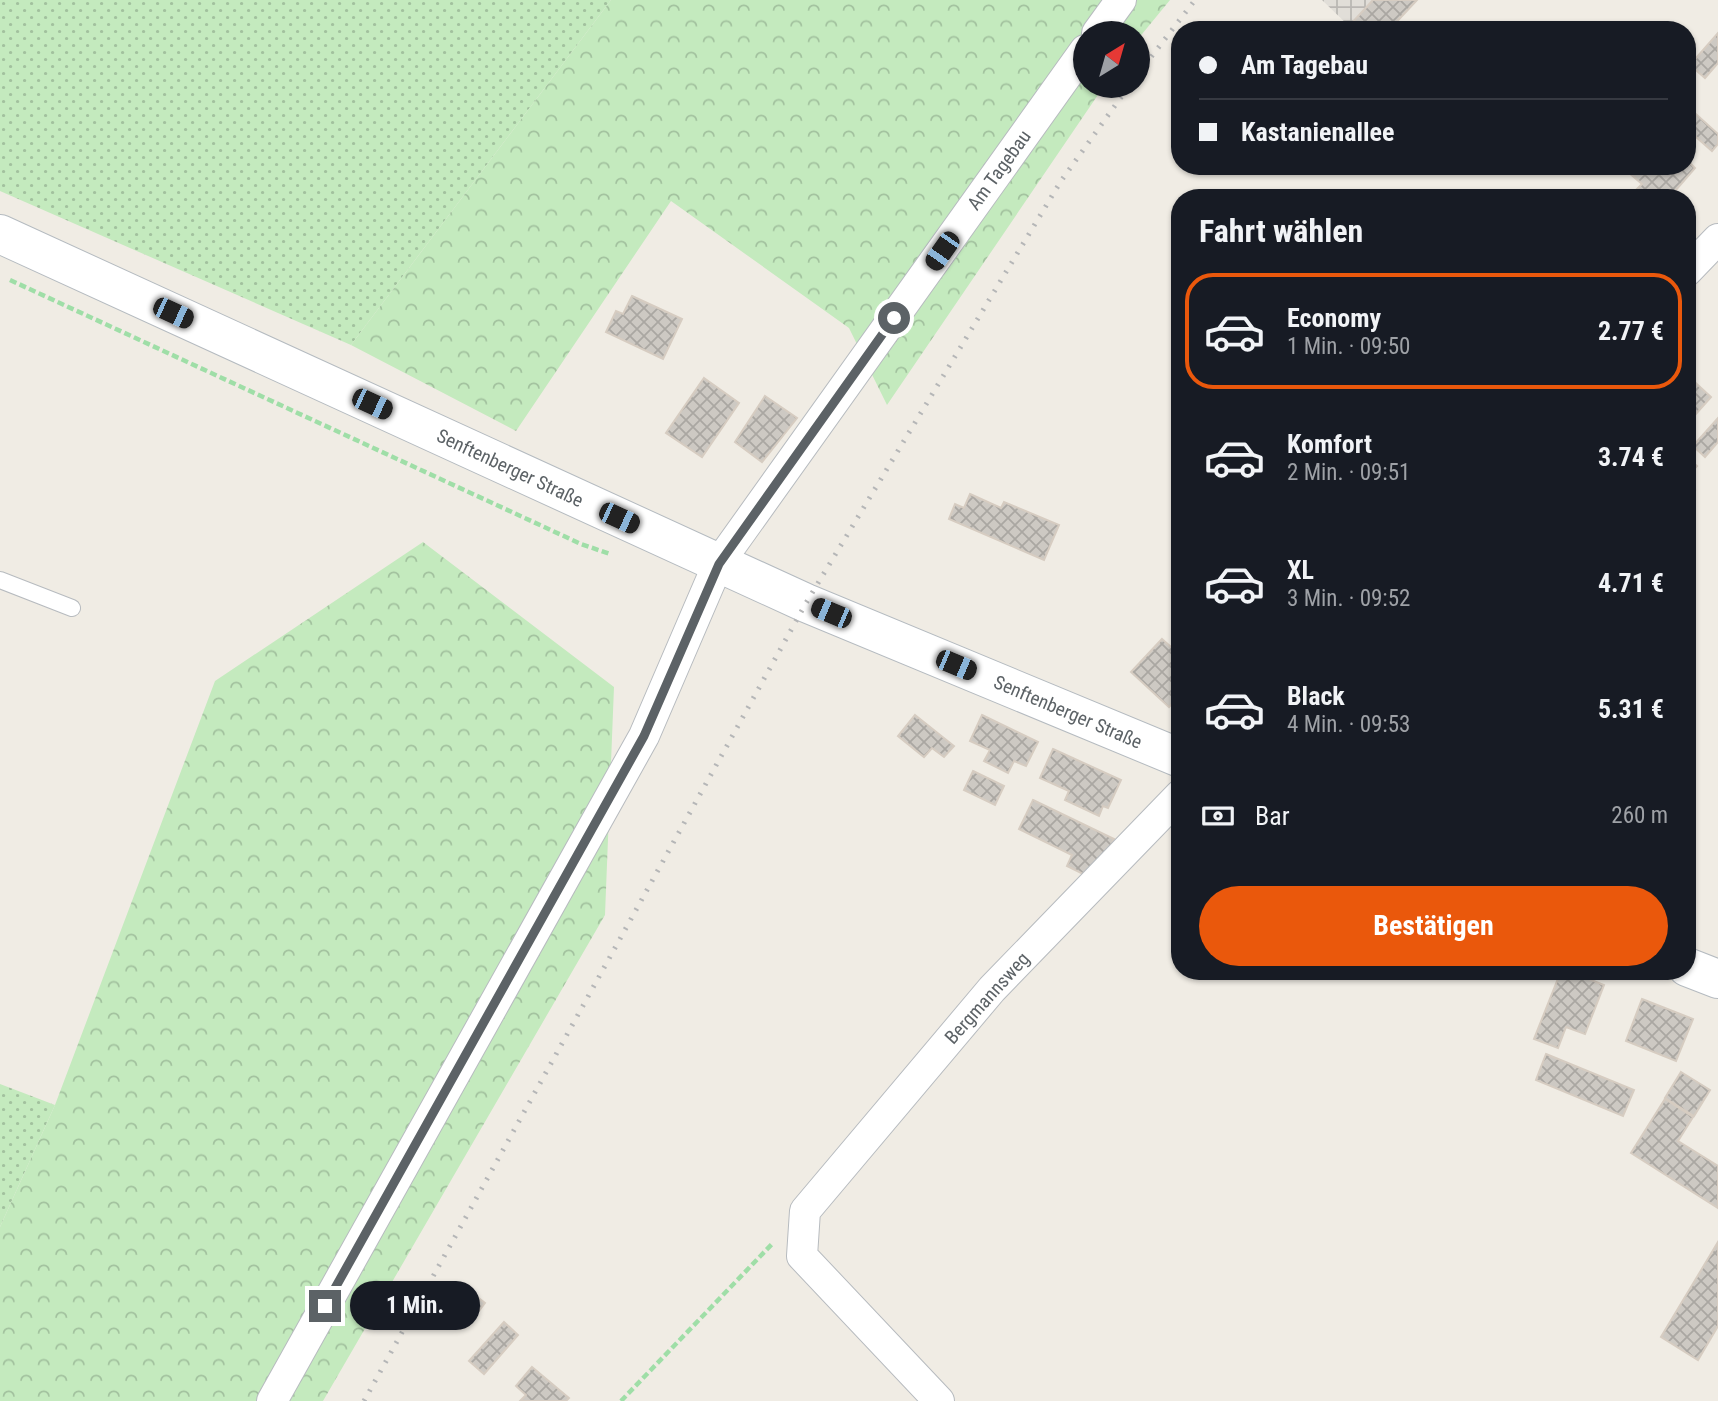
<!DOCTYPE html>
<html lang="de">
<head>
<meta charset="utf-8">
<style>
	:root { --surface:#171b24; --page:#20242c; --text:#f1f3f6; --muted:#9ea1a6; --line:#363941; --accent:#ea580c }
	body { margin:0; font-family:"Roboto Condensed",sans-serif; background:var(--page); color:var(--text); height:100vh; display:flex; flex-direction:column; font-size:26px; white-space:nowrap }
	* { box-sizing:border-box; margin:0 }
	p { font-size:23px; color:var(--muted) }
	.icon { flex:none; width:38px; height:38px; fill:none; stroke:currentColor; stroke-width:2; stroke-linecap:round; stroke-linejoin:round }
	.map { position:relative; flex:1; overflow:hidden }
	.side { position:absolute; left:1171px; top:189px; width:525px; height:791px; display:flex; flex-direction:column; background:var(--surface); border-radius:28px; box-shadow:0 2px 5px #0004 }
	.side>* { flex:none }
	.guide { position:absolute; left:1171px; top:21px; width:525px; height:154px; border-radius:28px; box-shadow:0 2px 5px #0004; display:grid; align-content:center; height:154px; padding:0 28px; background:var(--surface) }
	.needle { width:46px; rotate:37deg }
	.buttons { position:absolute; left:1073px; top:21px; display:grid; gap:14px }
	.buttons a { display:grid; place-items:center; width:77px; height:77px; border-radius:50%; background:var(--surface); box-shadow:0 2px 5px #0004; font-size:35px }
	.end { position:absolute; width:32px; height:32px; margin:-16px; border:9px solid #5c6266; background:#fff; box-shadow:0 0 0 4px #fff }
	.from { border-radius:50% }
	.bubble { position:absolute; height:49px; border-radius:24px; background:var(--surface); box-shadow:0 2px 5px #0004; font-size:23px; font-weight:700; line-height:49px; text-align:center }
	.car { position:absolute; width:21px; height:42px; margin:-21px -10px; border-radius:9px; box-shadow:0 0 5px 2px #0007; background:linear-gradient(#222 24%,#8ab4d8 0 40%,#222 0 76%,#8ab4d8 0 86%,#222 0) }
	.guide b { display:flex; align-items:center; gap:24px; height:66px; font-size:26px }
	.guide b+b { border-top:2px solid var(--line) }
	.guide i { width:18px; height:18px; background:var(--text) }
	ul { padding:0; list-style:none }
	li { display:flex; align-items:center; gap:21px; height:116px; margin:0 14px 10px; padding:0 14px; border:4px solid transparent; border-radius:28px }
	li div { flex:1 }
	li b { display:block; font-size:26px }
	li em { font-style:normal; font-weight:700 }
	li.current { border-color:var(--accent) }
	li>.icon { width:63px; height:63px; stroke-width:1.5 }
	h2 { padding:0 28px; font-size:32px; line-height:84px }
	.pay { display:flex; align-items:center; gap:18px; height:77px; padding:0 28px; font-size:26px }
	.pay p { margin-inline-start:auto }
	.action { display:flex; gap:14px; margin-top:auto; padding:14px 28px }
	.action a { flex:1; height:80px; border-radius:42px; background:var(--accent); color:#fff; font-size:28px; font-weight:700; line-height:80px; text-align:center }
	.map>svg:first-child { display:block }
	.industrial { fill:url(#industrial-grid) }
	.green { fill:url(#green-dots) }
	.forest { fill:url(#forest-crowns) }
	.building { fill:url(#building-cross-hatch); stroke:#d6ccc1; stroke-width:2 }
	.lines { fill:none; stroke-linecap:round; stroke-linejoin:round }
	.lane-casing { stroke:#b7bbbf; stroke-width:18 }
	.street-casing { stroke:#b7bbbf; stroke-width:32 }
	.secondary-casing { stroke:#b5bbc0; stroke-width:40 }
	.path { stroke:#9fdea7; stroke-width:4.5; stroke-dasharray:7 3.5; stroke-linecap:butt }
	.lane { stroke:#fff; stroke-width:16 }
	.street { stroke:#fff; stroke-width:30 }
	.secondary { stroke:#fff; stroke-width:38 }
	.rail { stroke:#b5b6b7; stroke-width:5; stroke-dasharray:2 9; stroke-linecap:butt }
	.route { stroke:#5c6266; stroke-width:9 }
	.labels { text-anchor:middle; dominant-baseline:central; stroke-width:5; stroke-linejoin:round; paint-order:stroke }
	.street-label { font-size:19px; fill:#5c6266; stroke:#fff }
</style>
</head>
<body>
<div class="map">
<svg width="1718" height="1401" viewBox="0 0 1718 1401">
	<defs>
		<pattern id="industrial-grid" width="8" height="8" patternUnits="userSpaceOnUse" patternTransform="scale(1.75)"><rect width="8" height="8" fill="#e1ded8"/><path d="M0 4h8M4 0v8" fill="none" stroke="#bab7b3"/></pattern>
		<pattern id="green-dots" width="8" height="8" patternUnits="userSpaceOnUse" patternTransform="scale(1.75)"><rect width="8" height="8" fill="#c4eabe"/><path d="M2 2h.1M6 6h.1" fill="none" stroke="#a2c19e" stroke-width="1.8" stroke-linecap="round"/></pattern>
		<pattern id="forest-crowns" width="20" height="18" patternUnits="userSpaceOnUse" patternTransform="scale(1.75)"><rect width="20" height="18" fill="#c4eabe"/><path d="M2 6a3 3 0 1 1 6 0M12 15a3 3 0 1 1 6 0" fill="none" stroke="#a2c19e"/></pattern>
		<pattern id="building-cross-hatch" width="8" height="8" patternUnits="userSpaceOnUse" patternTransform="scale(1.75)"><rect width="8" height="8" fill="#cdc9c3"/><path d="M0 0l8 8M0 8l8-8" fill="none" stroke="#aaa7a2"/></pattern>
	</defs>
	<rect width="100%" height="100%" fill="#f0ece4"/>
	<!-- industrial -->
	<path class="industrial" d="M1322,0h95l-64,30z"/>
	<!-- green -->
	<g class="green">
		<path d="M0,0h611l-260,345 -351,-154z"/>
		<path d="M0,1084l55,21 -55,122z"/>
	</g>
	<!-- forest -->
	<g class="forest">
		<path d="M611,0h559l-32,39v-6h-53v53h19l-217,319 -38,-77 -178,-127 -155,230 -165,-86z"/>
		<path d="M423,542l191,145 -9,228 -282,486h-323v-174l55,-122 160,-424z"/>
	</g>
	<!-- building -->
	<g class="building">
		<path d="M1373,0h44l-28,30h-36l-4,-4z"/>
		<path d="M1718,33v30l-13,15 -15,-13z"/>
		<path d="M1687,106l31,28v10l-6,7 -25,-22z"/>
		<path d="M1687,160l8,8 -26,30h-11l-3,-4 -3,4h-5l-10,-9 5,-5 -13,-11 6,-7h52z"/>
		<path d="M632,296l50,23 -19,40 -57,-27 10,-21 7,3z"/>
		<path d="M1687,375l24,22 -17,19 -7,-6z"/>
		<path d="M704,378l35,25 -37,54 -36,-24z"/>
		<path d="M765,396l32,22 -35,44 -27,-20z"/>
		<path d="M1718,418v24l-13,15 -12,-11z"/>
		<path d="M1687,457l10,9 -10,11z"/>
		<path d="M1687,482l8,8 -8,8z"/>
		<path d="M970,494l31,14 3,-6 55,23 -15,35 -95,-41 6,-15 9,4z"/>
		<path d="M1162,639l18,16v40l-11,12 -38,-35z"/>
		<path d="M915,715l39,31 -10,11 -12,-9 -8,9 -26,-21z"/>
		<path d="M982,715l56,27 -12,24 -12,-5 -6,12 -24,-12 6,-11 -20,-9z"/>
		<path d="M1053,749l68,31 -13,28 -5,-2 -4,10 -34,-16 4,-9 -29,-13z"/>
		<path d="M973,771l31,15 -9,19 -31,-15z"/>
		<path d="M1033,800l81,39 -15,31 -12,6 -20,-10 5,-11 -53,-26z"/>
		<path d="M1561,971h8l35,14 -19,49 -19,-7 -8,21 -24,-9z"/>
		<path d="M1642,999l51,20 -17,42 -50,-20z"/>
		<path d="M1546,1054l88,36 -11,26 -87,-36z"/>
		<path d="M1681,1072l29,18 -16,26 -29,-18z"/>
		<path d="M1665,1099l28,18 -15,24 40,25v42l-87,-55z"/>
		<path d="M1718,1242v84l-20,34 -37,-23z"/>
		<path d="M467,1289l18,14 -10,13 -18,-14z"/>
		<path d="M504,1322l14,13 -34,39 -15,-13z"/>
		<path d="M532,1367l37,31 -3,3h-46l6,-6 -10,-9z"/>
	</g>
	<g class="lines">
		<defs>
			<path id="lane" d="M0,580l72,28"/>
			<g id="street">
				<path d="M1097,33l24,-33"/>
				<path d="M1687,271l31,-32"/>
				<path d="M272,1401l372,-665 74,-172 367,-514"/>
				<path d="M939,1401l-137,-145 3,-45 187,-222 188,-194"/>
			</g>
			<g id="secondary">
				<path d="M0,234l806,369 374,155"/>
				<path d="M1687,967l31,12"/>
			</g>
		</defs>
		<!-- lane casing -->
		<use href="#lane" class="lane-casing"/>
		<!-- street casing -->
		<use href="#street" class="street-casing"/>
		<!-- secondary casing -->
		<use href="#secondary" class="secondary-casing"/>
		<!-- path -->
		<g class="path">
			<path d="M10,280l571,264 29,10"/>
			<path d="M621,1401l151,-157"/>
		</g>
		<!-- lane -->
		<use href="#lane" class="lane"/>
		<!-- street -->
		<use href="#street" class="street"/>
		<!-- secondary -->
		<use href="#secondary" class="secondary"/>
		<!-- rail -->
		<g class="rail">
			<path d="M1138,74l57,-74"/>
			<path d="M364,1401l442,-798 255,-422 68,-95"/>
		</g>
	</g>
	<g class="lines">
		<!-- route -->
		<path class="route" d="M325,1306l319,-570 75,-172 175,-246"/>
	</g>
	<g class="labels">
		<!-- street labels -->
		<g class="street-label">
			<text transform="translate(999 170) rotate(-54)">Am Tagebau</text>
			<text transform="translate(510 468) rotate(25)">Senftenberger Straße</text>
			<text transform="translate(1068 712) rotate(23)">Senftenberger Straße</text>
			<text transform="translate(987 998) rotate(-48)">Bergmannsweg</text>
		</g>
	</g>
</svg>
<div class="buttons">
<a><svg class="needle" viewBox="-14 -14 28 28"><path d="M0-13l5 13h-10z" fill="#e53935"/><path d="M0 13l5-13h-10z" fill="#9ea1a6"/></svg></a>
</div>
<i class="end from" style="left:894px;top:318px"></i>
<i class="end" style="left:325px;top:1306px"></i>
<div class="bubble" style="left:350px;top:1281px;width:130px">1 Min.</div>
<i class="car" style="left:942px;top:251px;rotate:215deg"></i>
<i class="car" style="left:173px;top:313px;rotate:115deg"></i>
<i class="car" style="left:372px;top:404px;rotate:115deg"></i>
<i class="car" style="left:619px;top:518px;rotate:115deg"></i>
<i class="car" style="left:831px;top:613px;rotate:293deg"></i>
<i class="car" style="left:956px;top:665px;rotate:113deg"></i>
<div class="guide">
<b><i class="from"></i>Am Tagebau</b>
<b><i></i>Kastanienallee</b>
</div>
<section class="side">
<h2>Fahrt wählen</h2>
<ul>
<li class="current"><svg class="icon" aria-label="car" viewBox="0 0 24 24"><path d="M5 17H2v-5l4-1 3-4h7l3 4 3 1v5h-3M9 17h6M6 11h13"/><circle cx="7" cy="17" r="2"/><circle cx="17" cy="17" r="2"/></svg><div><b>Economy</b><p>1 Min. · 09:50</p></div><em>2.77 €</em></li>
<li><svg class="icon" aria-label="car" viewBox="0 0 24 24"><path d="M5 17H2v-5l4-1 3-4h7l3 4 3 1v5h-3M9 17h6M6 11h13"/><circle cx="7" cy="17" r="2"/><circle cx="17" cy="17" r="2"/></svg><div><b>Komfort</b><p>2 Min. · 09:51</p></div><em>3.74 €</em></li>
<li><svg class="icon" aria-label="car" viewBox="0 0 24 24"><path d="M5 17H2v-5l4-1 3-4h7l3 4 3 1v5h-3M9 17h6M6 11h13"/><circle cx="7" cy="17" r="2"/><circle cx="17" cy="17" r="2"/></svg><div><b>XL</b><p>3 Min. · 09:52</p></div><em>4.71 €</em></li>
<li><svg class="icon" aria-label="car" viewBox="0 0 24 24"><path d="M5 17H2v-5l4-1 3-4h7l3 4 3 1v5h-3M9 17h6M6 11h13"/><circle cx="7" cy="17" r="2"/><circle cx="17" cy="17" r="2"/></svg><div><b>Black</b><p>4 Min. · 09:53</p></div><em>5.31 €</em></li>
</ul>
<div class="pay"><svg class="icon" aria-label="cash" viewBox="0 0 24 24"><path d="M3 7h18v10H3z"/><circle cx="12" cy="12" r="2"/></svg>Bar<p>260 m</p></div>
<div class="action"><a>Bestätigen</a></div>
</section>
</div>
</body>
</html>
